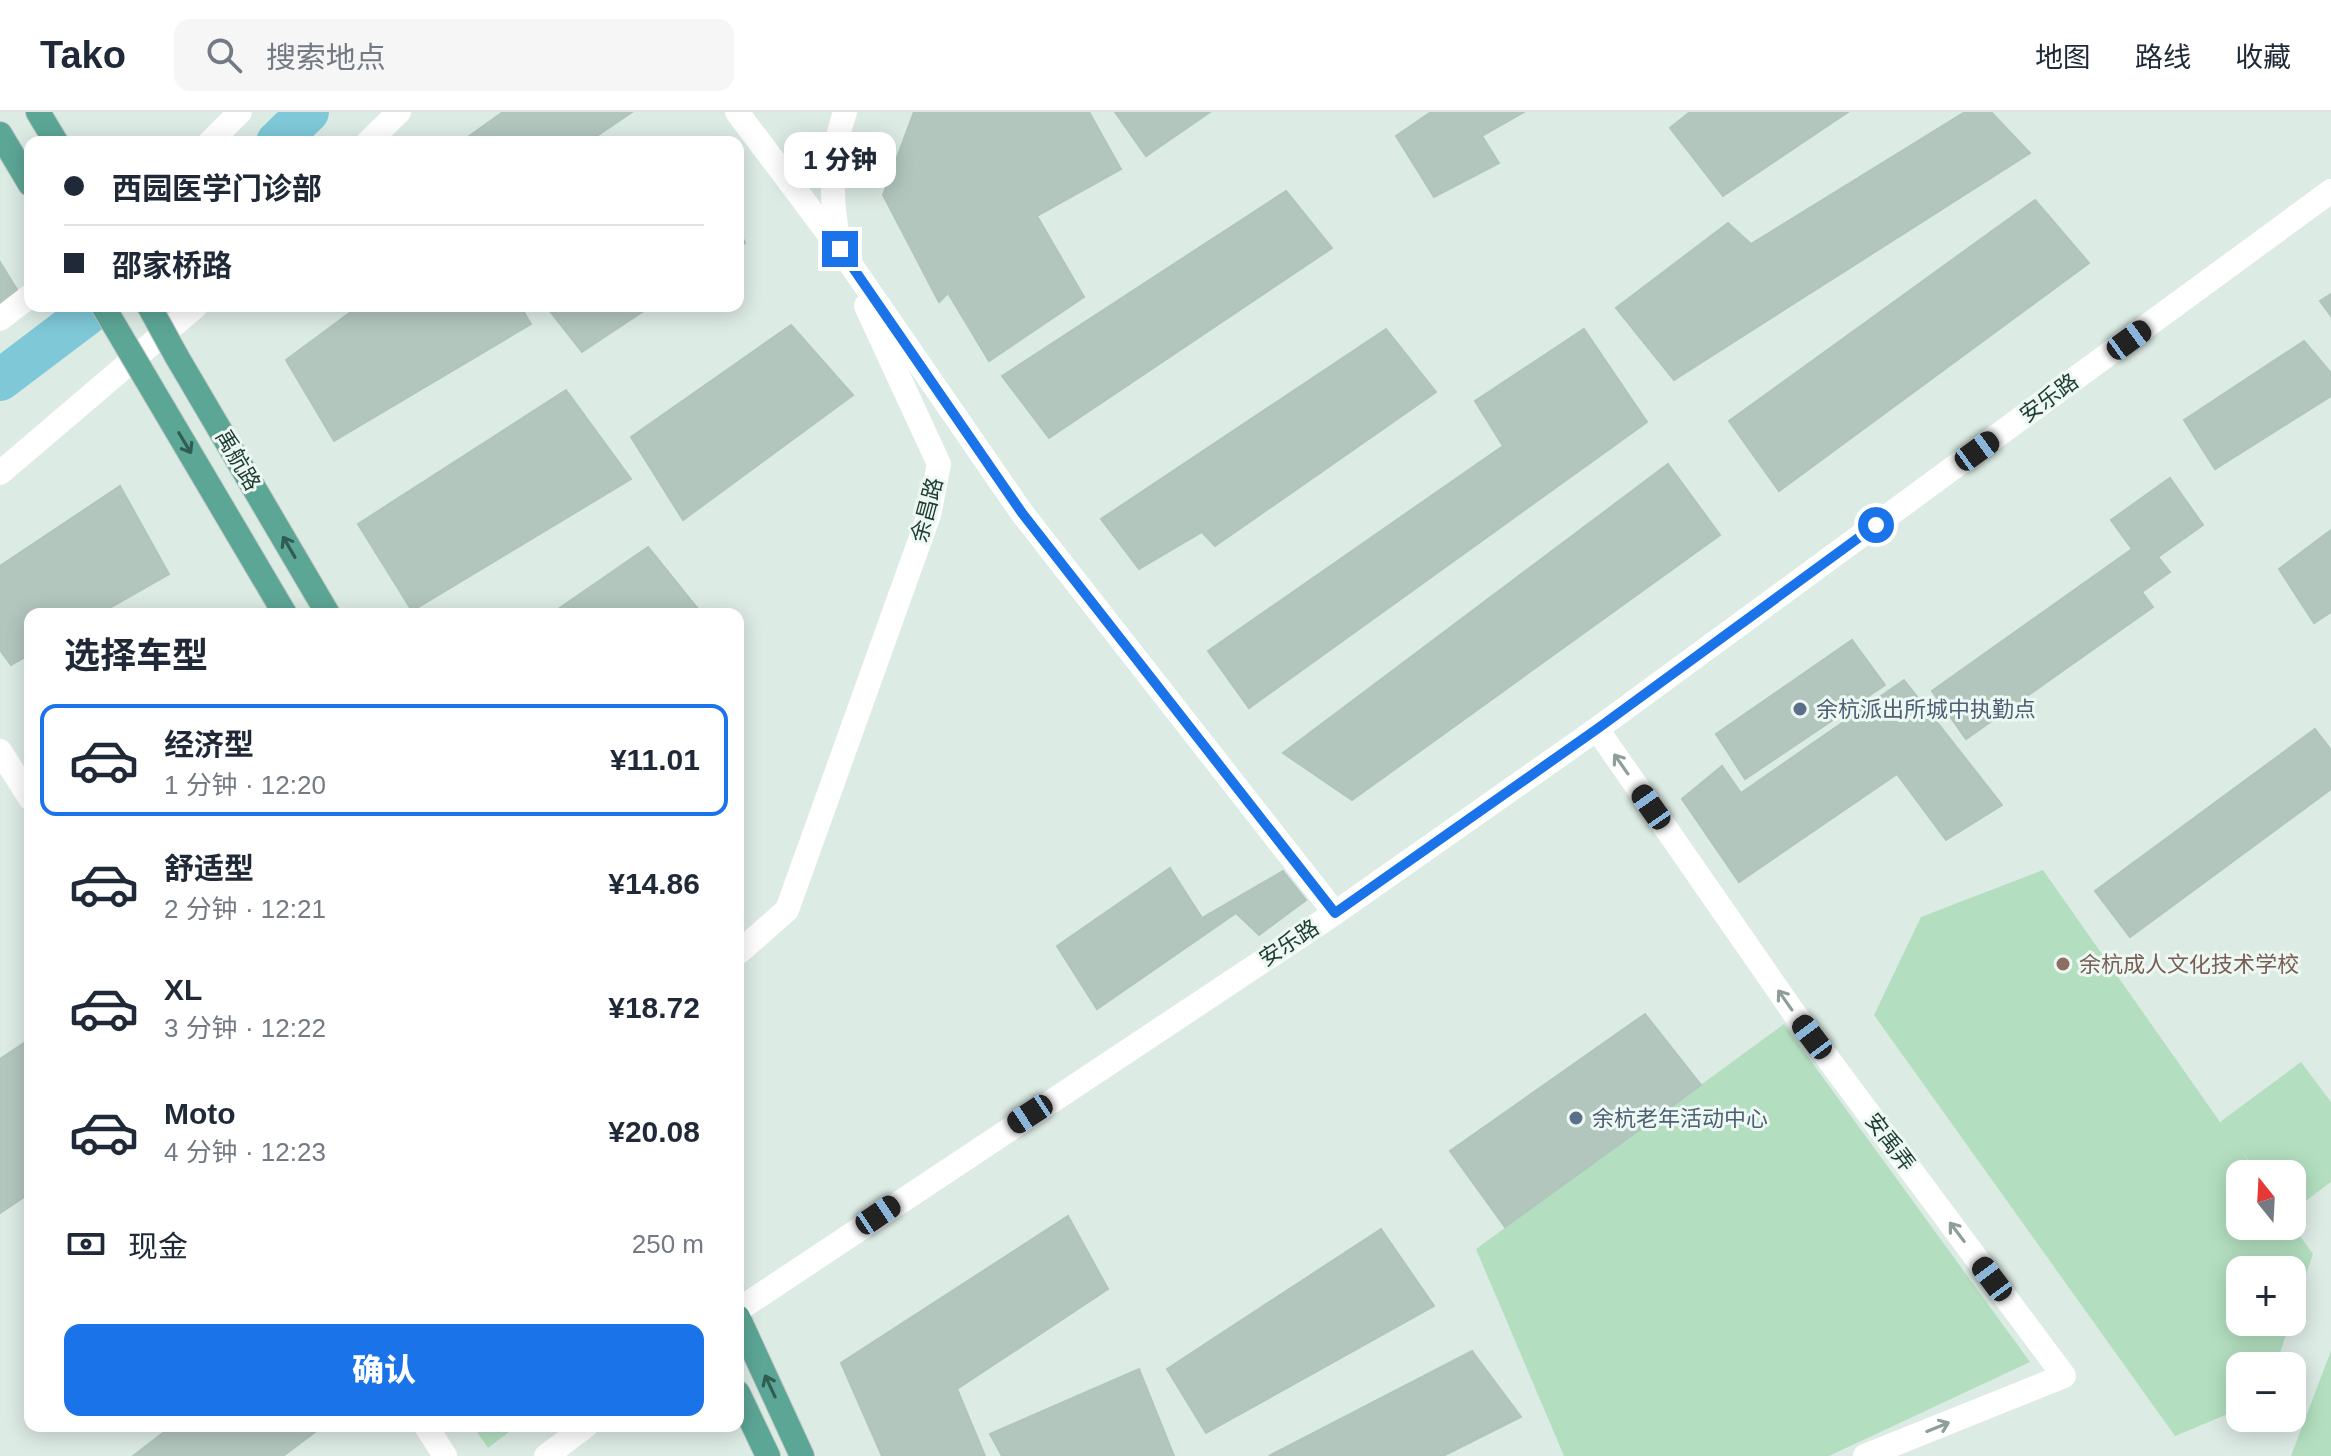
<!DOCTYPE html>
<html lang="zh">
<head>
<meta charset="utf-8">
<style>
	:root { --surface:#fff; --page:#f6f6f7; --text:#1f2937; --muted:#747a83; --line:#e0e1e3; --accent:#1a73e8 }
	body { margin:0; font-family:Helvetica,"Noto Sans SC",sans-serif; background:var(--page); color:var(--text); height:100vh; display:flex; flex-direction:column; font-size:30px; white-space:nowrap }
	* { box-sizing:border-box; margin:0 }
	p { font-size:26px; color:var(--muted) }
	.icon { flex:none; width:44px; height:44px; fill:none; stroke:currentColor; stroke-width:2; stroke-linecap:round; stroke-linejoin:round }
	.map { position:relative; flex:1; overflow:hidden }
	.sheet { position:absolute; left:24px; top:496px; width:720px; height:824px; display:flex; flex-direction:column; background:var(--surface); border-radius:16px; box-shadow:0 4px 20px #0003 }
	.sheet>* { flex:none }
	.guide { position:absolute; left:24px; top:24px; width:720px; height:176px; border-radius:16px; box-shadow:0 4px 20px #0003; display:grid; align-content:center; height:176px; padding:0 40px; background:var(--surface) }
	.needle { width:52px; rotate:342deg }
	.tools { position:absolute; left:2226px; top:1048px; display:grid; gap:16px }
	.tools a { display:grid; place-items:center; width:80px; height:80px; border-radius:16px; background:var(--surface); box-shadow:0 4px 20px #0003; font-size:40px }
	.end { position:absolute; width:36px; height:36px; margin:-18px; border:10px solid #1a73e8; background:#fff; box-shadow:0 0 0 4px #fff }
	.from { border-radius:50% }
	.bubble { position:absolute; height:56px; border-radius:16px; background:var(--surface); box-shadow:0 4px 20px #0003; font-size:26px; font-weight:800; line-height:56px; text-align:center }
	.car { position:absolute; width:24px; height:48px; margin:-24px -12px; border-radius:10px; box-shadow:0 0 6px 2px #0007; background:linear-gradient(#222 24%,#8ab4d8 0 40%,#222 0 76%,#8ab4d8 0 86%,#222 0) }
	.guide b { display:flex; align-items:center; gap:28px; height:76px; font-size:30px }
	.guide b+b { border-top:2px solid var(--line) }
	.guide i { width:20px; height:20px; background:var(--text) }
	ul { padding:0; list-style:none }
	li { display:flex; align-items:center; gap:24px; height:112px; margin:0 16px 12px; padding:0 24px; border:4px solid transparent; border-radius:16px }
	li div { flex:1 }
	li b { display:block; font-size:30px }
	li em { font-style:normal; font-weight:800 }
	li.active { border-color:var(--accent) }
	li>.icon { width:72px; height:72px; stroke-width:1.5 }
	h2 { padding:0 40px; font-size:36px; line-height:96px }
	.pay { display:flex; align-items:center; gap:20px; height:88px; padding:0 40px; font-size:30px }
	.pay p { margin-inline-start:auto }
	.primary-button { display:flex; gap:16px; margin-top:auto; padding:16px 40px }
	.primary-button a { flex:1; height:92px; border-radius:16px; background:var(--accent); color:#fff; font-size:32px; font-weight:800; line-height:92px; text-align:center }
	header { display:flex; align-items:center; gap:48px; box-sizing:border-box; height:112px; padding:0 40px; background:var(--surface); border-bottom:2px solid var(--line) }
	header strong { font-size:38px }
	nav { display:flex; gap:44px; margin-inline-start:auto; font-size:28px }
	.search { width:560px; height:72px; background:var(--page); display:flex; align-items:center; gap:20px; box-sizing:border-box; padding:0 28px; border-radius:16px; color:var(--muted); font-size:30px }
	.map>svg:first-child { display:block }
	.green { fill:#b3dfc0 }
	.lines { fill:none; stroke-linecap:round; stroke-linejoin:round }
	.canal { stroke:#7ec8d7; stroke-width:42 }
	.building { fill:#b2c6be; stroke:#afc5bd; stroke-width:2 }
	.major-casing { stroke:#c0c8c6; stroke-width:26 }
	.minor { stroke:#fff; stroke-width:24 }
	.major { stroke:#5ca695; stroke-width:24 }
	.major-bridge-casing { stroke:#c0c8c6; stroke-width:26; stroke-linecap:butt }
	.major-bridge { stroke:#5ca695; stroke-width:24 }
	.oneway { stroke:#305c51 }
	.oneway2 { stroke:#8e9e9a }
	.route { stroke:#1a73e8; stroke-width:10 }
	.service-dot { fill:#5c6f8a; stroke:#eef8f3; stroke-width:3 }
	.education-dot { fill:#8d6e63; stroke:#eef8f3; stroke-width:3 }
	.labels { text-anchor:middle; dominant-baseline:central; stroke-width:6; stroke-linejoin:round; paint-order:stroke }
	.street-label { font-size:22px; fill:#1d3c34; stroke:#eef8f3 }
	.service-label { font-size:22px; fill:#4e5e75; stroke:#eef8f3; text-anchor:start }
	.education-label { font-size:22px; fill:#785e54; stroke:#eef8f3; text-anchor:start }
</style>
</head>
<body>
<header>
<strong>Tako</strong>
<div class="search"><svg class="icon" aria-label="search" viewBox="0 0 24 24"><circle cx="10" cy="10" r="6"/><path d="M15 15l6 6"/></svg>搜索地点</div>
<nav><a>地图</a><a>路线</a><a>收藏</a></nav>
</header>
<div class="map">
<svg width="2331" height="1344" viewBox="0 0 2331 1344">
	<rect width="100%" height="100%" fill="#ddebe5"/>
	<!-- green -->
	<g class="green">
		<path d="M2043,758l177,252 81,-60 30,40v80l-39,29v-37h-33l-17,-22 15,22h-17v52l52,-1 21,29 -21,62v-46h-52v52h50l-14,44h-36v43l-65,27 -301,-421 47,-98z"/>
		<path d="M1784,912l246,338 -201,94h-265l-88,-207z"/>
		<path d="M2331,1239v105h-40l38,-100z"/>
		<path d="M473,1314h44l-29,22z"/>
	</g>
	<g class="lines">
		<!-- canal -->
		<g class="canal">
			<path d="M277,30l31,-30"/>
			<path d="M0,268l98,-74"/>
		</g>
	</g>
	<!-- building -->
	<g class="building">
		<path d="M503,0h129l-44,30h-127z"/>
		<path d="M914,0h175l32,57 -84,47 47,81 -95,64 -41,-68 -9,9 -56,-107z"/>
		<path d="M1115,0h95l-64,44z"/>
		<path d="M1431,0h93l-42,24 17,27 -65,34 -38,-61z"/>
		<path d="M1690,0h158l-125,84 -53,-68z"/>
		<path d="M1965,0h26l39,41 -356,227 -58,-72 112,-85 23,21z"/>
		<path d="M1286,79l46,57 -283,190 -47,-62z"/>
		<path d="M2035,88l54,63 -310,228 -50,-70z"/>
		<path d="M738,117l7,14 -7,5z"/>
		<path d="M0,150l19,31 -19,12z"/>
		<path d="M2331,182v22l-11,-15z"/>
		<path d="M359,194h161l11,18 -197,117 -48,-81z"/>
		<path d="M546,194h105l-69,46z"/>
		<path d="M791,213l62,70 -170,125 -52,-83z"/>
		<path d="M1386,217l50,63 -221,154 -13,-14 -63,37 -38,-50z"/>
		<path d="M1584,217l63,93 -398,286 -41,-57 295,-205 -28,-45z"/>
		<path d="M2304,229l27,32v23l-116,73 -31,-49z"/>
		<path d="M566,278l65,89 -219,132 -54,-87z"/>
		<path d="M1668,352l52,71 -368,265 -69,-47z"/>
		<path d="M2170,366l33,47 -45,32 12,15 -28,20 11,15 -187,132 -34,-48 200,-142 -21,-29z"/>
		<path d="M120,374l49,88 -70,40h-69v40l-19,11 -11,-15v-84z"/>
		<path d="M2331,418v82l-17,11 -35,-54z"/>
		<path d="M648,435l54,67h-151z"/>
		<path d="M1852,528l33,45 -140,94 -29,-45z"/>
		<path d="M1904,568l98,125 -56,35 -49,-66 -158,108 -57,-83 40,-33 19,27z"/>
		<path d="M2315,617l16,21v39l-201,148 -35,-46z"/>
		<path d="M1170,756l32,50 81,-47 23,29 -47,35 -23,-22 -139,96 -40,-63z"/>
		<path d="M1645,902l56,71 -196,142 -55,-76z"/>
		<path d="M30,927v154l-30,20v-154z"/>
		<path d="M1068,1104l40,73 -151,100 28,67h-103l-41,-93z"/>
		<path d="M1381,1117l53,77 -228,127 -39,-64z"/>
		<path d="M1472,1239l49,66 -78,39h-174z"/>
		<path d="M1139,1257l35,87h-172l-12,-22z"/>
		<path d="M172,1314h151l-40,30h-150z"/>
	</g>
	<g class="lines">
		<defs>
			<g id="major">
				<path d="M38,0l18,30"/>
				<path d="M0,22l30,50"/>
				<path d="M177,245l151,257"/>
				<path d="M145,265l140,237"/>
				<path d="M738,1205l64,139"/>
				<path d="M738,1281l30,63"/>
			</g>
		</defs>
		<!-- major casing -->
		<use href="#major" class="major-casing"/>
		<!-- minor -->
		<g class="minor">
			<path d="M737,0l103,137 182,264 313,400"/>
			<path d="M210,30l30,-30"/>
			<path d="M368,30l31,-30"/>
			<path d="M839,131c-9,-45 -9,-87 6,-131"/>
			<path d="M0,207l30,-23"/>
			<path d="M0,361l196,-167"/>
			<path d="M1597,617l197,284 270,363 -199,80"/>
			<path d="M0,639l30,47"/>
			<path d="M738,841l49,-43 142,-395 10,-51 -73,-158"/>
			<path d="M738,1198l597,-397 262,-184 734,-538"/>
			<path d="M426,1314l19,30"/>
			<path d="M546,1344l40,-30"/>
		</g>
		<!-- major -->
		<use href="#major" class="major"/>
		<defs>
			<g id="major-bridge">
				<path d="M103,194l42,71"/>
				<path d="M149,194l28,51"/>
			</g>
		</defs>
		<!-- major-bridge casing -->
		<use href="#major-bridge" class="major-bridge-casing"/>
		<!-- major-bridge -->
		<use href="#major-bridge" class="major-bridge"/>
	</g>
	<!-- one-way arrows -->
	<defs><path id="oneway-shaft" d="M-6 0H5M1.5-3L5.5 0L1.5 3" fill="none" stroke-width="1.6" stroke-linecap="round" stroke-linejoin="round" transform="scale(2)"/></defs>
	<g class="oneway">
		<use href="#oneway-shaft" transform="translate(185 331) rotate(59)"/>
		<use href="#oneway-shaft" transform="translate(289 435) rotate(-120)"/>
		<use href="#oneway-shaft" transform="translate(770 1274) rotate(-115)"/>
	</g>
	<g class="oneway2">
		<use href="#oneway-shaft" transform="translate(1621 652) rotate(-125)"/>
		<use href="#oneway-shaft" transform="translate(1785 888) rotate(-125)"/>
		<use href="#oneway-shaft" transform="translate(1957 1120) rotate(-127)"/>
		<use href="#oneway-shaft" transform="translate(1938 1315) rotate(-22)"/>
	</g>
	<g class="lines">
		<!-- route -->
		<path class="route" d="M840,137l182,264 313,400 262,-184 279,-204"/>
	</g>
	<!-- markers -->
	<g class="service-dot">
		<circle cx="1800" cy="597" r="8"/>
		<circle cx="1576" cy="1006" r="8"/>
	</g>
	<circle class="education-dot" cx="2063" cy="852" r="8"/>
	<g class="labels">
		<!-- street labels -->
		<g class="street-label">
			<text transform="translate(2049 286) rotate(-36)">安乐路</text>
			<text transform="translate(238 348) rotate(60)">禹航路</text>
			<text transform="translate(927 398) rotate(-75)">余昌路</text>
			<text transform="translate(1289 831) rotate(-33)">安乐路</text>
			<text transform="translate(1890 1030) rotate(53)">安禹弄</text>
		</g>
		<!-- service labels -->
		<g class="service-label">
			<text x="1816" y="597">余杭派出所城中执勤点</text>
			<text x="1592" y="1006">余杭老年活动中心</text>
		</g>
		<!-- education labels -->
		<g class="education-label">
			<text x="2079" y="852">余杭成人文化技术学校</text>
		</g>
	</g>
</svg>
<div class="tools">
<a><svg class="needle" viewBox="-14 -14 28 28"><path d="M0-13l5 13h-10z" fill="#e53935"/><path d="M0 13l5-13h-10z" fill="#747a83"/></svg></a>
<a>+</a>
<a>−</a>
</div>
<i class="end from" style="left:1876px;top:413px"></i>
<i class="end" style="left:840px;top:137px"></i>
<div class="bubble" style="left:784px;top:20px;width:112px">1 分钟</div>
<i class="car" style="left:2129px;top:228px;rotate:54deg"></i>
<i class="car" style="left:1977px;top:339px;rotate:54deg"></i>
<i class="car" style="left:1651px;top:695px;rotate:325deg"></i>
<i class="car" style="left:1812px;top:925px;rotate:323deg"></i>
<i class="car" style="left:1030px;top:1002px;rotate:237deg"></i>
<i class="car" style="left:878px;top:1103px;rotate:56deg"></i>
<i class="car" style="left:1992px;top:1167px;rotate:323deg"></i>
<div class="guide">
<b><i class="from"></i>西园医学门诊部</b>
<b><i></i>邵家桥路</b>
</div>
<section class="sheet">
<h2>选择车型</h2>
<ul>
<li class="active"><svg class="icon" aria-label="car" viewBox="0 0 24 24"><path d="M5 17H2v-5l4-1 3-4h7l3 4 3 1v5h-3M9 17h6M6 11h13"/><circle cx="7" cy="17" r="2"/><circle cx="17" cy="17" r="2"/></svg><div><b>经济型</b><p>1 分钟 · 12:20</p></div><em>¥11.01</em></li>
<li><svg class="icon" aria-label="car" viewBox="0 0 24 24"><path d="M5 17H2v-5l4-1 3-4h7l3 4 3 1v5h-3M9 17h6M6 11h13"/><circle cx="7" cy="17" r="2"/><circle cx="17" cy="17" r="2"/></svg><div><b>舒适型</b><p>2 分钟 · 12:21</p></div><em>¥14.86</em></li>
<li><svg class="icon" aria-label="car" viewBox="0 0 24 24"><path d="M5 17H2v-5l4-1 3-4h7l3 4 3 1v5h-3M9 17h6M6 11h13"/><circle cx="7" cy="17" r="2"/><circle cx="17" cy="17" r="2"/></svg><div><b>XL</b><p>3 分钟 · 12:22</p></div><em>¥18.72</em></li>
<li><svg class="icon" aria-label="car" viewBox="0 0 24 24"><path d="M5 17H2v-5l4-1 3-4h7l3 4 3 1v5h-3M9 17h6M6 11h13"/><circle cx="7" cy="17" r="2"/><circle cx="17" cy="17" r="2"/></svg><div><b>Moto</b><p>4 分钟 · 12:23</p></div><em>¥20.08</em></li>
</ul>
<div class="pay"><svg class="icon" aria-label="cash" viewBox="0 0 24 24"><path d="M3 7h18v10H3z"/><circle cx="12" cy="12" r="2"/></svg>现金<p>250 m</p></div>
<div class="primary-button"><a>确认</a></div>
</section>
</div>
</body>
</html>
